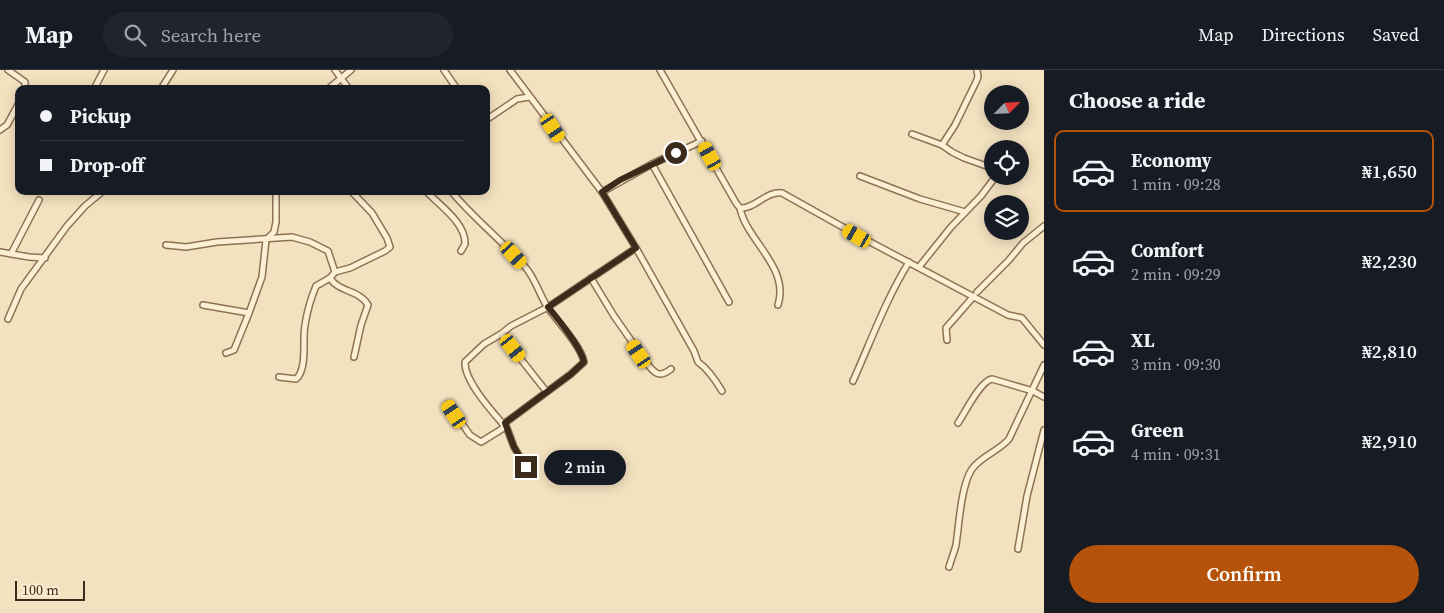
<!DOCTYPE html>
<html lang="en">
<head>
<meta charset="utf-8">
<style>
	:root { --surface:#171b24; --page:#20242c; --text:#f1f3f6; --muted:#9ea1a6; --line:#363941; --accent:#b45309 }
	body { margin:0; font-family:"Source Serif 4",serif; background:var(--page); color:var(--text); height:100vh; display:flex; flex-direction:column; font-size:19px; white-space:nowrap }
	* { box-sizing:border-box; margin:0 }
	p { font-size:16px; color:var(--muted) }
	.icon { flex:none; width:28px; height:28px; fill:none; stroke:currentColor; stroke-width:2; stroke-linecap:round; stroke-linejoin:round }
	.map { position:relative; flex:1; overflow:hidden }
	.sheet { display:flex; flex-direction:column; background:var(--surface); width:400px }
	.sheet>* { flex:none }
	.guide { position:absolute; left:15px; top:15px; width:475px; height:110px; border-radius:10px; box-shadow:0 2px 12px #0003; display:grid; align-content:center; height:110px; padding:0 25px; background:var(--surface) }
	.needle { width:32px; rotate:66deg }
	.tools { position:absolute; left:984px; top:15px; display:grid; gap:10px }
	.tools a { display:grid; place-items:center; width:45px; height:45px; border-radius:50%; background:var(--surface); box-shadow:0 2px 12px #0003; font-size:25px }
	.scale { position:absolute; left:15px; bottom:12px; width:70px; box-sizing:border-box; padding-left:5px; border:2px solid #3c2a1b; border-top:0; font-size:14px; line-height:18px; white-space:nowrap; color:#3c2a1b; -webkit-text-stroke:4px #f9ecd0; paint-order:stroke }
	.end { position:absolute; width:22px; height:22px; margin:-11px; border:6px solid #3c2a1b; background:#fff; box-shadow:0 0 0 2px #fff }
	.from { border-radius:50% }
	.bubble { position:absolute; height:35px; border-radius:18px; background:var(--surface); box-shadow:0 2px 12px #0003; font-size:16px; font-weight:600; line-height:35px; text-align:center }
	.car { position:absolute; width:15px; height:30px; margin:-15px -8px; border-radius:6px; box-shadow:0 0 4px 1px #0007; background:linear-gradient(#f5c518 24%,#345 0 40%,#f5c518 0 76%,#345 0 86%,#f5c518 0) }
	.guide b { display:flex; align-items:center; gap:18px; height:48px; font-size:19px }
	.guide b+b { border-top:1px solid var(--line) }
	.guide i { width:12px; height:12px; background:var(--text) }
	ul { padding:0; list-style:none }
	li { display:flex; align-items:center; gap:15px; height:82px; margin:0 10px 8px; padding:0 15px; border:2px solid transparent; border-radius:10px }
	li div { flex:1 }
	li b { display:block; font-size:19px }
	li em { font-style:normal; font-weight:600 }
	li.on { border-color:var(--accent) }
	li>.icon { width:45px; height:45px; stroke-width:1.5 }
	h2 { padding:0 25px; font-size:22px; line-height:60px }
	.primary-button { display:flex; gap:10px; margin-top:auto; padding:10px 25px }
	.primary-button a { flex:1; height:58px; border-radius:30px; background:var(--accent); color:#fff; font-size:20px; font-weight:600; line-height:58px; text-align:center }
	header { display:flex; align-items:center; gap:30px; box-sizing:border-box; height:70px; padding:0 25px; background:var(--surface); border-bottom:1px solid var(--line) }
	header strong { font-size:24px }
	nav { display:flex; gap:28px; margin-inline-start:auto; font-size:18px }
	.search { width:350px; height:45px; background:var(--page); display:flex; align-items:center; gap:12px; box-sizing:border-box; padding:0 18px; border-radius:28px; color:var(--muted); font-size:19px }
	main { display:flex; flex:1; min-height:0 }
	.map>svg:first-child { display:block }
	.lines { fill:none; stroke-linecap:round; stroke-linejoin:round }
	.street-casing { stroke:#8e7255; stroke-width:8 }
	.street { stroke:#fdefd4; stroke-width:5 }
	.route { stroke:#3c2a1b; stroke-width:6 }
</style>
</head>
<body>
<header>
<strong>Map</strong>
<div class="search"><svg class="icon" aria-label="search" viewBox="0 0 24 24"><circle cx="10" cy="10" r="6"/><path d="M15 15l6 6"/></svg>Search here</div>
<nav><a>Map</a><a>Directions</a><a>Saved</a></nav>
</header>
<main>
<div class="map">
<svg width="1044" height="543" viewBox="0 0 1044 543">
	<rect width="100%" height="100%" fill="#f3e2bf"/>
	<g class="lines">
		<defs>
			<g id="street">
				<path d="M8,0l17,12v7"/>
				<path d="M335,0l14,19"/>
				<path d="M444,0l13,19"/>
				<path d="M510,0l92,122 34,56 58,103 4,11c10,7 18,19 24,29"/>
				<path d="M660,0l76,133 4,5c15,1 26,-17 42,-15l75,42 151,80 14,3 22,27"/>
				<path d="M94,19l10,-19"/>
				<path d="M161,19l12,-19"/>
				<path d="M328,19l23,-19"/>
				<path d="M486,50l31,-21 12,-2"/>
				<path d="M0,60l7,-5 12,-22"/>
				<path d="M912,64l30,11 10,7 12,6 28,10"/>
				<path d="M942,75l13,-20 21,-43 2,-5 -1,-7"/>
				<path d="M652,94l77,138"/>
				<path d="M860,106l60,23 45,13"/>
				<path d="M426,121c13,14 40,32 39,53l-4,7"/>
				<path d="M602,122l50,-28 50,-23"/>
				<path d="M740,138c6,32 50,59 38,97"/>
				<path d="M166,175l20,2 31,-5 75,-5 18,5 18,9 7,21"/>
				<path d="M0,182l29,5 16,1"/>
				<path d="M11,184l28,-54"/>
				<path d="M919,197l32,-40 30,-31 15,-20"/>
				<path d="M330,208c8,14 30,12 38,27l-7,20 -7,32"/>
				<path d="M591,208l23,38 35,50c7,9 12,11 22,3"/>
				<path d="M977,222l32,-32 14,-17 21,-17"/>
				<path d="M203,235l46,8 13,-36 4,-37 8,-8 2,-10v-31"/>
				<path d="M8,249l13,-30 46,-63 18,-20 18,-15"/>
				<path d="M501,264l45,57"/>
				<path d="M947,270l-1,-12 28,-32"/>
				<path d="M226,283l8,-3 15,-37"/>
				<path d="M279,307l17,2c12,-10 6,-40 9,-54 2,-13 6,-27 11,-39l14,-8 5,-6 15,-4 35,-17 5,-4 -3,-9 -15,-25 -21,-22"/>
				<path d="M853,311c18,-40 33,-82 56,-119"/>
				<path d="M448,334l22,31 11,7 21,-13 3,-6 66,-49 13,-12c-3,-16 -26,-40 -36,-54 -8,-12 -12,-28 -22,-40 -23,-27 -52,-49 -75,-77"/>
				<path d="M958,353c7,-10 22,-42 34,-44l41,12 11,6"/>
				<path d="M529,402l-15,-25 -9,-24h-3c-12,-14 -38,-43 -37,-61l19,-18 17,-10 10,-8 37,-19 88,-59"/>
				<path d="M1018,479l9,-53 17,-66"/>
				<path d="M949,497c2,-7 5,-14 7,-22 3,-20 5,-60 16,-76 9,-13 27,-18 37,-30l35,-74"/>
			</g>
		</defs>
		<!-- street casing -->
		<use href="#street" class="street-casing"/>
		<!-- street -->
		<use href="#street" class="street"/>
	</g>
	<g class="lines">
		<!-- route -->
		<path class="route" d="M526,397l-12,-20 -9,-24 66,-49 13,-12c-3,-14 -26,-43 -36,-55l88,-59 -34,-56 18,-12 56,-27"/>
	</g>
</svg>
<div class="tools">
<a><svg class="needle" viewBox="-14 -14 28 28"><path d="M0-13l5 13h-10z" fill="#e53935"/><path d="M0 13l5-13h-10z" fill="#9ea1a6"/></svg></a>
<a><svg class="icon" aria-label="locate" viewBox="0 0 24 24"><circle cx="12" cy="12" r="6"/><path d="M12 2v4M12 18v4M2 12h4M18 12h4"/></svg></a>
<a><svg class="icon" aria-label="layers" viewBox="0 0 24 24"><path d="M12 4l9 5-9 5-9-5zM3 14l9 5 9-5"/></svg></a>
</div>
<div class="scale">100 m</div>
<i class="end from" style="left:676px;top:83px"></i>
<i class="end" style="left:526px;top:397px"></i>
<div class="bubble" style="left:544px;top:380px;width:82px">2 min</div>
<i class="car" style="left:553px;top:58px;rotate:146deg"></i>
<i class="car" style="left:710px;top:86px;rotate:331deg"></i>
<i class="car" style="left:857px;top:166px;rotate:300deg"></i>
<i class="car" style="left:514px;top:185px;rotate:138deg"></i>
<i class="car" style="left:513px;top:278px;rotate:142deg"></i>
<i class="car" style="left:639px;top:284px;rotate:326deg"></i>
<i class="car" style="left:454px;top:344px;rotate:326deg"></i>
<div class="guide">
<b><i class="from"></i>Pickup</b>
<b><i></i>Drop-off</b>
</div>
</div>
<section class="sheet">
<h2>Choose a ride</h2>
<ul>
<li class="on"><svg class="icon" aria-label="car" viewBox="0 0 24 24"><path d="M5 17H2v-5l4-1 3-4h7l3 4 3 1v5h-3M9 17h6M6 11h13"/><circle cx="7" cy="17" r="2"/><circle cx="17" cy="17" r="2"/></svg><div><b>Economy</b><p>1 min · 09:28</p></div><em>₦1,650</em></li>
<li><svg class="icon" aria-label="car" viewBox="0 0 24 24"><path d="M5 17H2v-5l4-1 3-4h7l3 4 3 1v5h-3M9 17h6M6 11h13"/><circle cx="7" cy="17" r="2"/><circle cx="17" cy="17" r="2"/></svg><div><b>Comfort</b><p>2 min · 09:29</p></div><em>₦2,230</em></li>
<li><svg class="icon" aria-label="car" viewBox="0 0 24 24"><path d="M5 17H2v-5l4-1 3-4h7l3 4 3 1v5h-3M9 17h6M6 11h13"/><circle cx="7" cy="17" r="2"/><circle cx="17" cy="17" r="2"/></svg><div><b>XL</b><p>3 min · 09:30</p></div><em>₦2,810</em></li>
<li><svg class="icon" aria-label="car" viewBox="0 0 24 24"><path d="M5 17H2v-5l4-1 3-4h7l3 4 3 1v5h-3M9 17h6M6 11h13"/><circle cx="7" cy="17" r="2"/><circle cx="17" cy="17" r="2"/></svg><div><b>Green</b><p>4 min · 09:31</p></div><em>₦2,910</em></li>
</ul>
<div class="primary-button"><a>Confirm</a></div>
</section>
</main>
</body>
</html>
